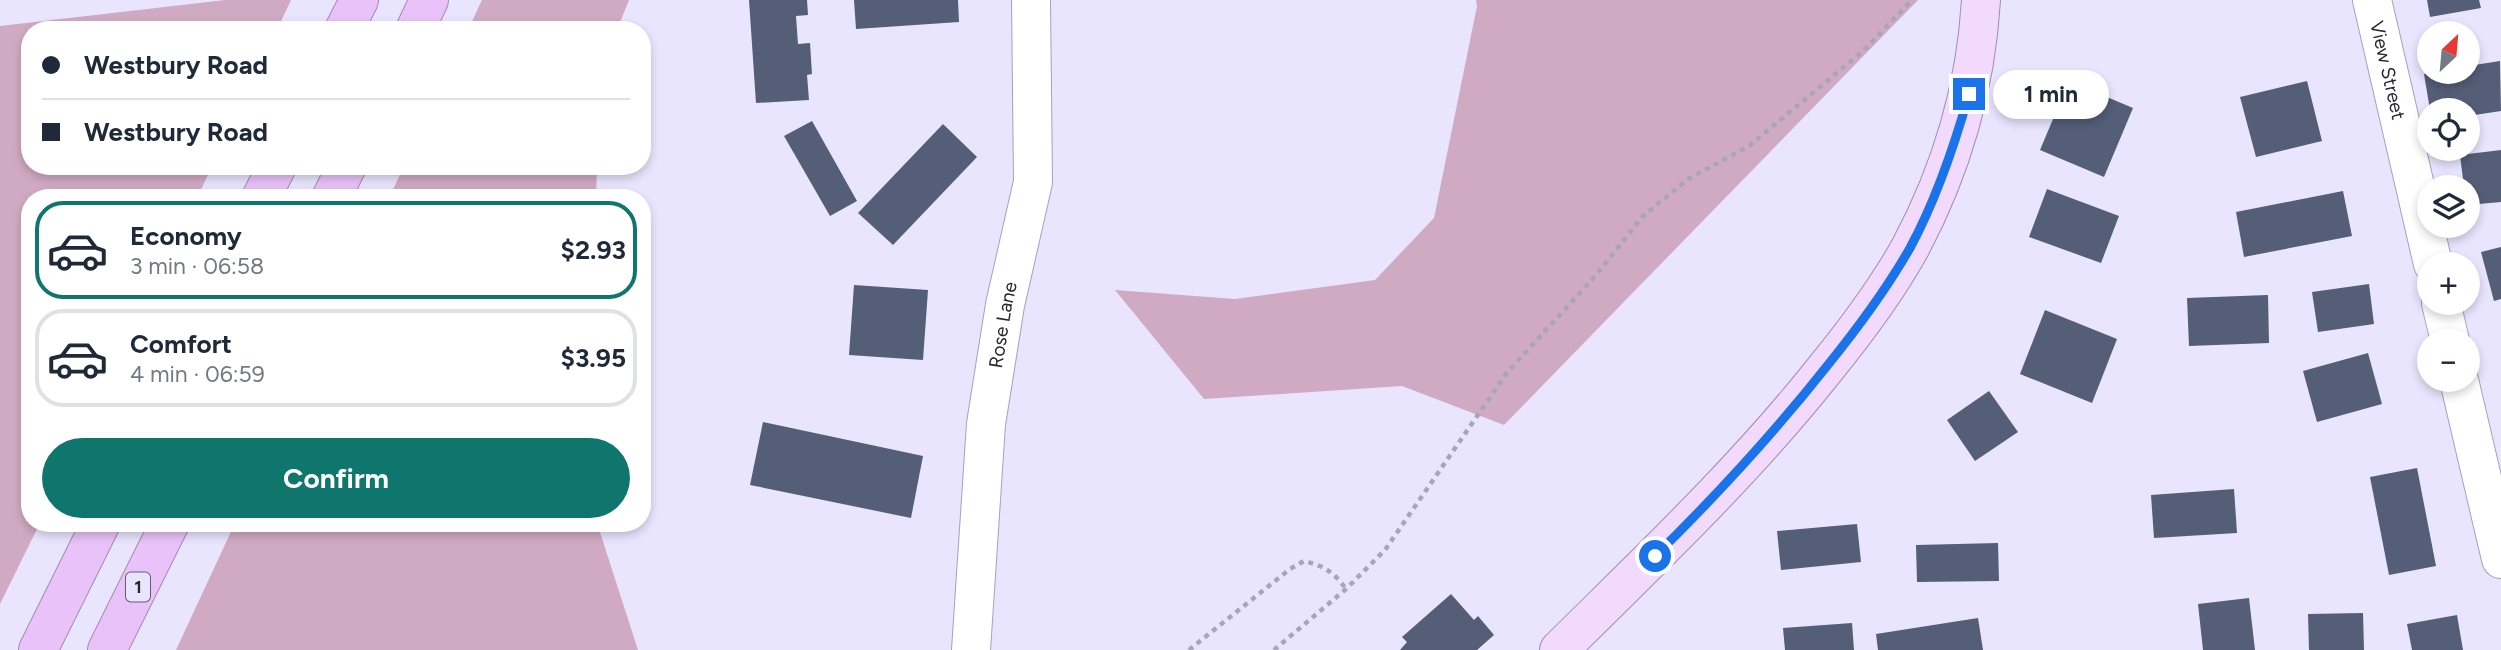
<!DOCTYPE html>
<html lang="en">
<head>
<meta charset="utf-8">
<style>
	:root { --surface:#fff; --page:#f2f2f3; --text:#1f2937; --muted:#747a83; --line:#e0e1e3; --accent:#0f766e }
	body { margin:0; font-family:Figtree,sans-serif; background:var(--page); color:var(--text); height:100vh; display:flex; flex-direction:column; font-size:26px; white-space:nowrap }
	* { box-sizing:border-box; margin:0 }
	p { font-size:23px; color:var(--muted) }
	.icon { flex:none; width:38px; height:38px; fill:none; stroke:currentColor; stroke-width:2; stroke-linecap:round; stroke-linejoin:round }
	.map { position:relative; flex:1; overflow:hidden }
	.side { position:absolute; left:21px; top:189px; width:630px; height:343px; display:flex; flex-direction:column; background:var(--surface); border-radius:28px; box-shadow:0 4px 10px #0003 }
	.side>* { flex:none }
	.banner { position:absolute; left:21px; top:21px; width:630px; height:154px; border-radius:28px; box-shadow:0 4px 10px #0003; display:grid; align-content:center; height:154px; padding:0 21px; background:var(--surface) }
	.needle { width:46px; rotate:26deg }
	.fabs { position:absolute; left:2417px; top:21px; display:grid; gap:14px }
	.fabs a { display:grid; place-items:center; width:63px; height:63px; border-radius:50%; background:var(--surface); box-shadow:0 4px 10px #0003; font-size:35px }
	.end { position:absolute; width:32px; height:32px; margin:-16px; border:9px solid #1a73e8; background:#fff; box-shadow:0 0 0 4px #fff }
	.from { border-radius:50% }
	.bubble { position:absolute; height:49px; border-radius:24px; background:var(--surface); box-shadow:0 4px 10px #0003; font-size:23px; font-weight:700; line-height:49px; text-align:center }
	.banner b { display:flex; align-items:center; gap:24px; height:66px; font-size:26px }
	.banner b+b { border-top:2px solid var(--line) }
	.banner i { width:18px; height:18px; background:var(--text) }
	ul { padding:12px 0 0; list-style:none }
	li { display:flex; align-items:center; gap:21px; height:98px; margin:0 14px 10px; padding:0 7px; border:4px solid var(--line); border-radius:28px }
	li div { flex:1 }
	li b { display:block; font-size:26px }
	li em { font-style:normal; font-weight:700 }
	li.on { border-color:var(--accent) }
	li>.icon { width:63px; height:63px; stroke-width:1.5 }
	.button { display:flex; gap:14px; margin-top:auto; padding:14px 21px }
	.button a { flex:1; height:80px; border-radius:42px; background:var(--accent); color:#fff; font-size:28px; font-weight:700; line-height:80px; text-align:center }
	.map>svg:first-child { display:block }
	.green { fill:#d0aac3 }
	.building { fill:#545e77 }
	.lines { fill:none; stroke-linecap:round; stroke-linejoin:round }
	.minor-casing { stroke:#a5a1bd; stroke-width:40 }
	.major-casing { stroke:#a58bb2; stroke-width:40 }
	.highway-casing { stroke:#a58bb2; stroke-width:40 }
	.path { stroke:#a8a5b9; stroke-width:4.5; stroke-dasharray:5 5; stroke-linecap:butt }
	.minor { stroke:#fff; stroke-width:38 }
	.major { stroke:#f1dafb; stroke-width:38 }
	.highway { stroke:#e8c2f8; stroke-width:38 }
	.route { stroke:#1a73e8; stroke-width:9 }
	.labels { text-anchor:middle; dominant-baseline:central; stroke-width:7; stroke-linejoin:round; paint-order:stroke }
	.shield { fill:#e9e5fe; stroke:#625f6e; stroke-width:2 }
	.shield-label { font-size:18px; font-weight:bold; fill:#282631 }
	.street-label { font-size:19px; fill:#282631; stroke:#e9e5fe }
</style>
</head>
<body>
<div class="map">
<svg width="2501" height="650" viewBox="0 0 2501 650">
	<rect width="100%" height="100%" fill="#e9e5fe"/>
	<!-- green -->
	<g class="green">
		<path d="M225,0h66l-14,30h-247v136h182l-15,32h-167v325h10l-40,81v-578z"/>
		<path d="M482,0h147l-12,30h-149z"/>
		<path d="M1476,0h442l-414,425 -102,-39 -198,13 -89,-109 120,9 140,-19 59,-62 43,-212z"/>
		<path d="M404,166h193l-1,32h-207z"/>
		<path d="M235,523h362l41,127h-462z"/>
	</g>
	<!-- building -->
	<g class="building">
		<path d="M749,0h58l1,15 -12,1 2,28 12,-1 2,31 -5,1 2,25 -53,3z"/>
		<path d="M854,0h104l1,22 -103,7z"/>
		<path d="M2427,0h52l2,8 -51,9z"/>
		<path d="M2500,61l1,50 -33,5v-6h-38l-6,-36 44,-2v-6z"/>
		<path d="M2069,81l64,27 -29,69 -64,-27z"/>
		<path d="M2307,81l15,60 -66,16 -16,-60z"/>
		<path d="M812,121l45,80 -27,15 -46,-80z"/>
		<path d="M943,124l34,33 -84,88 -35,-32z"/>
		<path d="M2501,150v52l-33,3v-18h-4l-4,-32z"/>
		<path d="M2047,189l72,27 -18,47 -72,-26z"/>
		<path d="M2343,191l9,45 -108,21 -8,-45z"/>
		<path d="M2501,247v52l-7,2 -13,-49z"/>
		<path d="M2369,284l5,40 -56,8 -6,-40z"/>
		<path d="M854,285l74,5 -5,70 -74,-5z"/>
		<path d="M2268,295l1,48 -80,3 -2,-48z"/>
		<path d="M2045,310l72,29 -25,64 -72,-29z"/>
		<path d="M2368,353l14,51 -65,18 -14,-51z"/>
		<path d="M1989,391l29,41 -43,29 -28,-41z"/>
		<path d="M763,422l160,34 -12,62 -161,-33z"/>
		<path d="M2417,468l19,98 -47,9 -19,-98z"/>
		<path d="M2234,489l3,44 -83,5 -3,-43z"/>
		<path d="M1857,524l4,38 -80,8 -4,-39z"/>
		<path d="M1998,543l1,38 -82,1 -1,-37z"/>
		<path d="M1451,594l23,26 4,-4 16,19 -17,15h-77l7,-8 -5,-5z"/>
		<path d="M2249,598l6,52h-52l-5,-46z"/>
		<path d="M2363,613l1,37h-55l-1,-36z"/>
		<path d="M2457,615l6,35h-51l-5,-26z"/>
		<path d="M1978,618l5,32h-105l-2,-16z"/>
		<path d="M1852,623l2,27h-69l-2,-22z"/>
	</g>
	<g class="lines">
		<defs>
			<g id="minor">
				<path id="s1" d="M2372,0l61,264"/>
				<path d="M2441,303l9,38"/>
				<path d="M2459,380l42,179"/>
				<path id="s2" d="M971,650l15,-226 19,-119 28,-123 -2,-182"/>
			</g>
			<path id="major" d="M1559,650c92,-91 186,-180 266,-281 31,-38 61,-78 85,-121 41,-77 66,-162 71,-248"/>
			<g id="highway">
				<path d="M344,30l15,-30"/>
				<path d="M415,30l14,-30"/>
				<path d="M261,198l16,-32"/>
				<path d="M331,198l16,-32"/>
				<path d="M38,650l63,-127"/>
				<path d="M107,650l63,-127"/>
			</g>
		</defs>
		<!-- minor casing -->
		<use href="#minor" class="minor-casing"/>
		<!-- major casing -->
		<use href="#major" class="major-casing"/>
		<!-- highway casing -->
		<use href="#highway" class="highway-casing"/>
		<!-- path -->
		<g class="path">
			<path d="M1189,650l101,-81 14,-8c20,5 30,11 42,28"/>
			<path d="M1274,650l72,-61 39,-39 121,-176 91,-100 46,-58 45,-37 61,-33 114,-95 49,-51"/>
		</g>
		<!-- minor -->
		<use href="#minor" class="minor"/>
		<!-- major -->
		<use href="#major" class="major"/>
		<!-- highway -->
		<use href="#highway" class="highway"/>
	</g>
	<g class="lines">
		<!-- route -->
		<path class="route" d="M1655,556c61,-60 119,-123 172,-190 30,-37 59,-76 83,-118 26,-48 44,-101 59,-154"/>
	</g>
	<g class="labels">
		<!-- shield labels -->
		<rect class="shield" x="126" y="572.5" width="24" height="29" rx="5"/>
		<g class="shield-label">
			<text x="138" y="587">1</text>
		</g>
		<!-- street labels -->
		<g class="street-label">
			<text stroke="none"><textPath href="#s1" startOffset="72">View Street</textPath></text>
			<text stroke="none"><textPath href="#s2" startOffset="327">Rose Lane</textPath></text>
		</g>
	</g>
</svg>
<div class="fabs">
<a><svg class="needle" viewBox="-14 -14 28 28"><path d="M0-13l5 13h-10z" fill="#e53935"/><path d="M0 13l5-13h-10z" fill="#747a83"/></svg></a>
<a><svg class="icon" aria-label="locate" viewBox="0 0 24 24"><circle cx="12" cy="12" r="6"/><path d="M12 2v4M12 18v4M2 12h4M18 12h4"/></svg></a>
<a><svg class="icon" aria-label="layers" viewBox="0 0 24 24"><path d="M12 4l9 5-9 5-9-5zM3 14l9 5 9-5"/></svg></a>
<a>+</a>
<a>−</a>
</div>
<i class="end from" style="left:1655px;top:556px"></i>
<i class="end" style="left:1969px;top:94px"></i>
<div class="bubble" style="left:1993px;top:70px;width:116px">1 min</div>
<div class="banner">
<b><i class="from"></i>Westbury Road</b>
<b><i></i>Westbury Road</b>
</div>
<section class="side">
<ul>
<li class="on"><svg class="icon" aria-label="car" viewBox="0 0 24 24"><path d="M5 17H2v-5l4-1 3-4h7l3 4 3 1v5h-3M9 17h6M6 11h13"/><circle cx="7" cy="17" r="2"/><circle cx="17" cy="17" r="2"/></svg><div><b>Economy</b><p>3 min · 06:58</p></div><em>$2.93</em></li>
<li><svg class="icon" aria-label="car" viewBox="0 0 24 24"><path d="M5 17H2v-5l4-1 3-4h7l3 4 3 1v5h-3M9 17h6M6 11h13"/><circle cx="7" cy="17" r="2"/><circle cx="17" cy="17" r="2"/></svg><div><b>Comfort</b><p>4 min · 06:59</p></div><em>$3.95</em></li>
</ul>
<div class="button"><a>Confirm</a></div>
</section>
</div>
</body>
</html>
